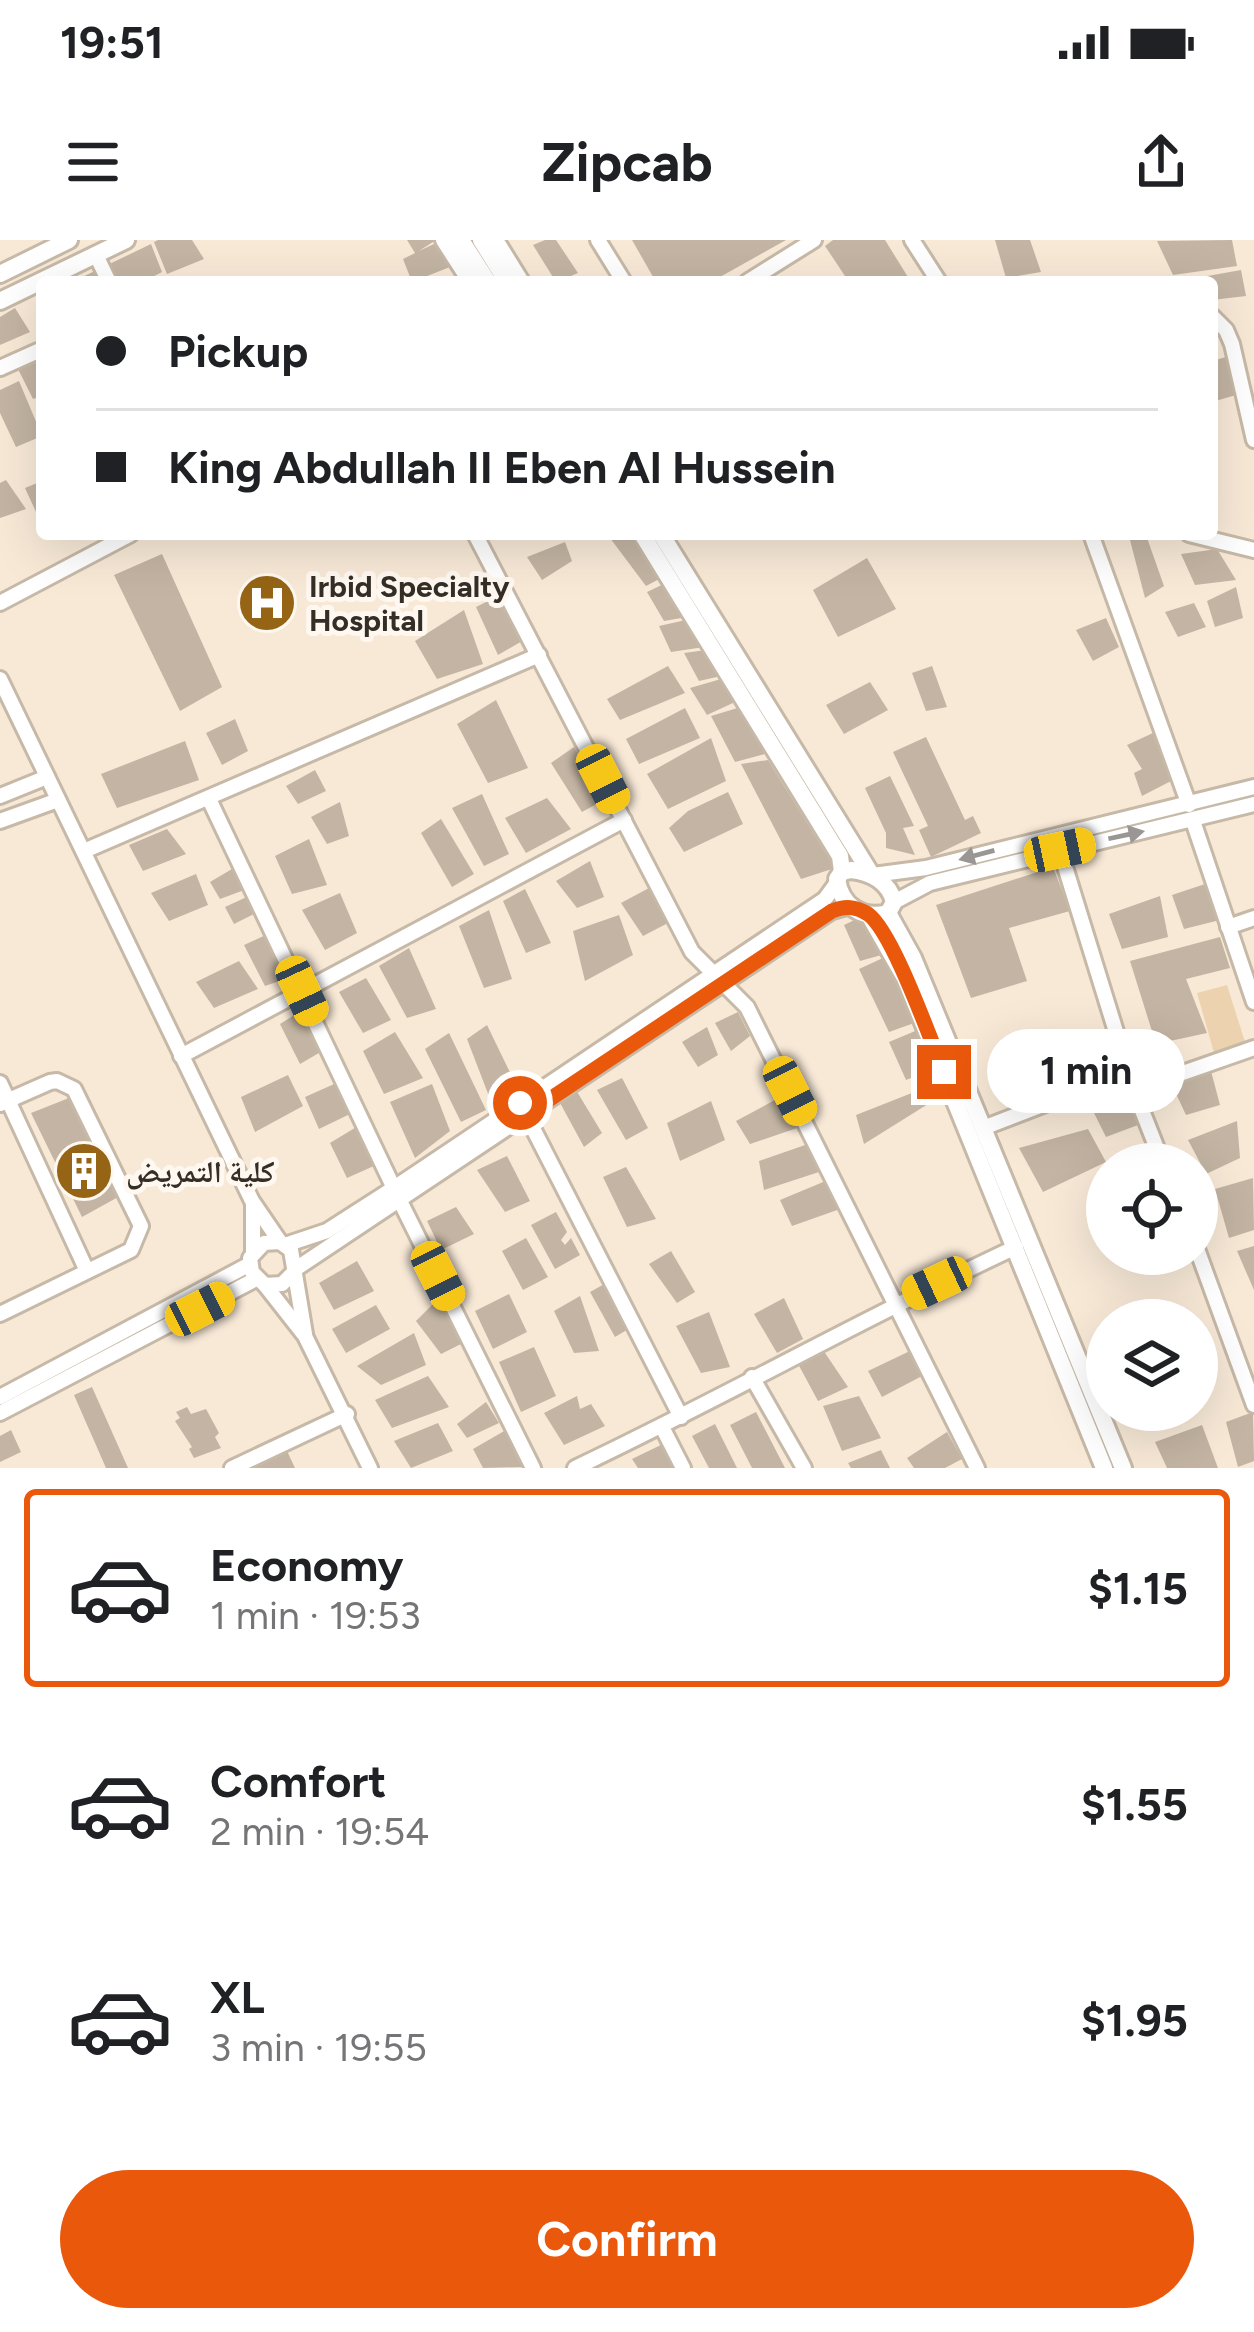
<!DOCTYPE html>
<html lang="en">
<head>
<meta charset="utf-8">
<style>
	:root { --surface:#fff; --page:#f2f2f2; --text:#202124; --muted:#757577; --line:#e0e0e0; --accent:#ea580c }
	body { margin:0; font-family:Figtree,"Noto Naskh Arabic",sans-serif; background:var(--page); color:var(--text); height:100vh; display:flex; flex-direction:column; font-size:45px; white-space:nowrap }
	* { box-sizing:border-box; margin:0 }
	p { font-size:39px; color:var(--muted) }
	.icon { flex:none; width:66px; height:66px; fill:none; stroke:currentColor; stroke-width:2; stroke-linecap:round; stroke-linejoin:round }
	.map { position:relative; height:1228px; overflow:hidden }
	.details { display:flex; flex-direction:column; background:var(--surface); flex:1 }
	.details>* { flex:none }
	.top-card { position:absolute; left:36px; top:36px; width:1182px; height:264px; border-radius:12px; box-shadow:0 12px 48px #0002; display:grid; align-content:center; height:264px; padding:0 60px; background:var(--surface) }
	.buttons { position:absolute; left:1086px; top:903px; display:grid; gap:24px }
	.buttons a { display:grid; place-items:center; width:132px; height:132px; border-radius:50%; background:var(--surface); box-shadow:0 12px 48px #0002; font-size:60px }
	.end { position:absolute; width:54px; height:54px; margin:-27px; border:15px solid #ea580c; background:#fff; box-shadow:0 0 0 6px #fff }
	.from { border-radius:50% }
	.bubble { position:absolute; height:84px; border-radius:42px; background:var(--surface); box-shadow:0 12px 48px #0002; font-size:39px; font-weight:700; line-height:84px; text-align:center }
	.car { position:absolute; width:36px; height:72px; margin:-36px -18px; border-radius:15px; box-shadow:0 0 9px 3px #0007; background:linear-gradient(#f5c518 24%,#345 0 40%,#f5c518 0 76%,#345 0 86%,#f5c518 0) }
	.top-card b { display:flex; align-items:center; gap:42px; height:114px; font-size:45px }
	.top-card b+b { border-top:3px solid var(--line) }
	.top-card i { width:30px; height:30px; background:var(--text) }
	ul { padding:21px 0 0; list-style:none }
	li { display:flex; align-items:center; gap:36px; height:198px; margin:0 24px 18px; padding:0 36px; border:6px solid transparent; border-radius:12px }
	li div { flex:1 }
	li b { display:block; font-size:45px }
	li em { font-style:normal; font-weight:700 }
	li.selected { border-color:var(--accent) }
	li>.icon { width:108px; height:108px; stroke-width:1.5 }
	.cta { display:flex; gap:24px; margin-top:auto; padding:24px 60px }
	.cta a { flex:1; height:138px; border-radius:72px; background:var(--accent); color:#fff; font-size:48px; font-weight:700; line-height:138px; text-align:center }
	.status { display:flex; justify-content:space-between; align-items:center; height:84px; padding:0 60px; background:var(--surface); direction:ltr }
	.status svg { height:33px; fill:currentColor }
	header { display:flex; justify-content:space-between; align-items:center; height:156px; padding:0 60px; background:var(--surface); font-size:54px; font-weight:700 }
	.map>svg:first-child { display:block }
	.green { fill:#edd2b0 }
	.building { fill:#c3b4a3 }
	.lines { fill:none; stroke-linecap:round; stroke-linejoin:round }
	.minor-casing { stroke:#c7b9a7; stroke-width:20 }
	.major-casing { stroke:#c7b9a7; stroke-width:22 }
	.minor { stroke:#fff; stroke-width:14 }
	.major { stroke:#fff; stroke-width:16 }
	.oneway { fill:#9a9693 }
	.route { stroke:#ea580c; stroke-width:15 }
	.labels { text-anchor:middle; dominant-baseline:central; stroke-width:10; stroke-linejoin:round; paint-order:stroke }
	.poi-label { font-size:30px; font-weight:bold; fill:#342e27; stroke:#fef8f1; text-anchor:start }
</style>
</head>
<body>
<div class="status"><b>19:51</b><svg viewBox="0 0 49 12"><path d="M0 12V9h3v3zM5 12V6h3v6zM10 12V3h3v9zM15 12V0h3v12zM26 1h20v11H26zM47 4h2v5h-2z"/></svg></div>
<header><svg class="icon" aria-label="menu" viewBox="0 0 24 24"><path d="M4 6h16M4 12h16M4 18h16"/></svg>Zipcab<svg class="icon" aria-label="share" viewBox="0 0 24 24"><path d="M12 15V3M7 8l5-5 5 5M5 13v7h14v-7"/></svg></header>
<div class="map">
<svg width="1254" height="1228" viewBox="0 0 1254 1228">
	<rect width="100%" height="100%" fill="#f8e9d7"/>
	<!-- green -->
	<path class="green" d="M1227,745l19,60 -31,11 -18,-63z"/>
	<!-- building -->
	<g class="building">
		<path d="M158,0h34l12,19 -37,15 -13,-32z"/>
		<path d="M407,0h29l-17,11 15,-7 16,23 -38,15 -9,-23 12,-6z"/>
		<path d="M545,0h11l22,33 -22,9 -23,-37z"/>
		<path d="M632,0h154l-75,42h-55z"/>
		<path d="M833,0h52l26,42h-62l-24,-36z"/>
		<path d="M995,0h35l11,32 -35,6z"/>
		<path d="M1232,0l5,26 -64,9 -16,-34z"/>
		<path d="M151,4l11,28 -19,10h-71z"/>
		<path d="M1241,30l5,26 -34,4v-18h-8l-2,-5z"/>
		<path d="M15,68l15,24 -30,13v-28z"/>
		<path d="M1226,117l10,38 -24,7v-41z"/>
		<path d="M42,119v37l-9,3 -15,-30z"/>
		<path d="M19,141l23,55 -26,11 -16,-34v-23z"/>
		<path d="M6,240l20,29 -26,9v-35z"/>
		<path d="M42,241v44l-17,-37z"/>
		<path d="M607,294h25l29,44 -15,8z"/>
		<path d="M1146,295l18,51 -19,12 -15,-58z"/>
		<path d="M565,302l7,19 -30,19 -15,-23z"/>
		<path d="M1217,309l19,31 -41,5 -14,-31z"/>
		<path d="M162,314l60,133 -42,24 -66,-136z"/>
		<path d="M867,318l29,51 -58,28 -25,-47z"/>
		<path d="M666,343l21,34 -23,4 -17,-29z"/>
		<path d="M1236,347l7,31 -28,9 -8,-26z"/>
		<path d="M500,355l24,45 -26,15 -22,-48z"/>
		<path d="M1194,363l12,24 -28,10 -13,-25z"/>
		<path d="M464,370l19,54 -46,15 -22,-38z"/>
		<path d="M1106,378l13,29 -26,14 -17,-31z"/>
		<path d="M686,380l18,27 -33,5 -12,-26z"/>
		<path d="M706,410l15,26 -22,5 -15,-28z"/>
		<path d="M668,426l17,27 -65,27 -13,-21z"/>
		<path d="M932,426l15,41 -21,4 -14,-38z"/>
		<path d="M721,439l14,23 -28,13 -17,-27z"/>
		<path d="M870,442l18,28 -44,24 -18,-29z"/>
		<path d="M496,460l32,68 -40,15 -31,-59z"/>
		<path d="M741,467l24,47 -30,8 -24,-46z"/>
		<path d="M685,468l15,30 -61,26 -13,-25z"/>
		<path d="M235,479l13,32 -26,14 -16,-32z"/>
		<path d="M1153,493l18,48 -29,15 -8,-23 8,-4 -15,-24z"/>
		<path d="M926,497l39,83 8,-4 8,17 -50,24 -12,-27 9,-4 -35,-74z"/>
		<path d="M711,498l15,43 -58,28 -21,-35z"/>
		<path d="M185,501l14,39 -82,28 -16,-34z"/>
		<path d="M574,507l30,53 -22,12 -31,-49z"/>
		<path d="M768,520l67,108 -34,11 -60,-115z"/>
		<path d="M315,530l11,21 -28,13 -12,-18z"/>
		<path d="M890,536l24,50 -11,2 12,27 -29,-7v-15l-21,-45z"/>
		<path d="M728,552l15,32 -59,28 -15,-24 19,-17z"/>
		<path d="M482,554l27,60 -25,12 -32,-58z"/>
		<path d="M547,558l24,31 -45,24 -21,-35z"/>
		<path d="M340,562l9,34 -22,8 -16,-27z"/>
		<path d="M441,579l33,55 -22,13 -31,-54z"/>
		<path d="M167,589l19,25 -43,17 -14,-26z"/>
		<path d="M309,599l18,46 -35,9 -17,-38z"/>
		<path d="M590,621l14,36 -27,11 -21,-27z"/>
		<path d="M1053,627l17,44 -61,17 18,53 -56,17 -35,-93z"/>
		<path d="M232,629l15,20 -27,10 -10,-17z"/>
		<path d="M196,634l12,31 -39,16 -18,-28z"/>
		<path d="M1208,643l12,37 -36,9 -12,-34z"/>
		<path d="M649,648l19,35 -25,13 -22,-33z"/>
		<path d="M525,649l26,54 -25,10 -23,-52z"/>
		<path d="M340,653l17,40 -32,17 -23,-40z"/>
		<path d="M249,656l9,16 -24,12 -9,-17z"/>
		<path d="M1160,656l8,41 -46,12 -13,-35z"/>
		<path d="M489,670l23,69 -28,9 -25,-62z"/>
		<path d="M619,675l14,40 -48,26 -12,-50z"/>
		<path d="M861,677l24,37 -25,7 -16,-36z"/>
		<path d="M270,693l18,45 -23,8 -21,-41z"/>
		<path d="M1220,697l10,31 -44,11 21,54 -51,11 -26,-83z"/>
		<path d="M409,708l27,61 -29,9 -28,-52z"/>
		<path d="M885,717l32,65 -28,10 -30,-63z"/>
		<path d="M239,721l19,28 -44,19 -18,-26z"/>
		<path d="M366,738l25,42 -28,13 -24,-41z"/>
		<path d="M304,769l20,41 -24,14 -20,-40z"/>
		<path d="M738,772l12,24 -19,15 -16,-28z"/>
		<path d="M487,785l32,66 -27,13 -25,-65z"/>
		<path d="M707,787l11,28 -20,12 -16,-25z"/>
		<path d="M920,789l16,39 -30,12 -17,-38z"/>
		<path d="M395,792l28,46 -39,16 -21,-43z"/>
		<path d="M449,793l37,77 -25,12 -36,-73z"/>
		<path d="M1211,831l9,34 -34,10 -16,-34z"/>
		<path d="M288,835l15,31 -48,26 -14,-35z"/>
		<path d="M622,838l26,50 -22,12 -29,-50z"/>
		<path d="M341,841l11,32 -33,16 -14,-32z"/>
		<path d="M432,844l18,47 -35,27 -25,-56z"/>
		<path d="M922,849l6,15 -64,40 -8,-29z"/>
		<path d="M576,850l26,43 -18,14 -25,-46z"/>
		<path d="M1125,850l13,35 -32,12 -16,-32z"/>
		<path d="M786,854l17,32 -53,18 -14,-23z"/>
		<path d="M74,856l20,50 26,50 -38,21 -51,-104z"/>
		<path d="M711,861l14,39 -45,21 -13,-38z"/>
		<path d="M1237,881l3,37 -34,16 -18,-34z"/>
		<path d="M358,886l18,39 -29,13 -17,-35z"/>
		<path d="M1088,889l18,33 -63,30 -24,-44z"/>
		<path d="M808,904l14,27 -58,19 -5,-29z"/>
		<path d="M507,916l23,45 -25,11 -28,-42z"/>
		<path d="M626,927l30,52 -29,8 -24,-50z"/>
		<path d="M1253,938l1,52 -25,8 -14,-49z"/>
		<path d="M828,940l12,29 -48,17 -12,-26z"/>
		<path d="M456,967l18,27 -33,16 -14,-29z"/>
		<path d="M556,972l11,20 -6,8 4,5 6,-7 9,17 -25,14 -24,-44z"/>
		<path d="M526,998l22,39 -25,13 -21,-39z"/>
		<path d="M1254,1006v44l-17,-39z"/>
		<path d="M671,1011l24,41 -18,11 -28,-39z"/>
		<path d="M357,1021l17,30 -40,19 -15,-27z"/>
		<path d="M608,1042l22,46 -15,9 -25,-45z"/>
		<path d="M509,1054l18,38 -34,17 -18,-38z"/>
		<path d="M441,1056l24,46 -24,12 -25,-33z"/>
		<path d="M580,1056l19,55 -25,2 -20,-42z"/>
		<path d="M784,1058l19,41 -26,14 -23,-39z"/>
		<path d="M376,1065l14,24 -44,24 -14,-24z"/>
		<path d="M709,1072l21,55 -29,6 -25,-47z"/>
		<path d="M414,1093l12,32 -45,20 -24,-19z"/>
		<path d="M534,1107l22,49 -35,16 -22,-50z"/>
		<path d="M823,1110l25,37 -30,14 -21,-39z"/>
		<path d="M912,1110l10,26 -40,21 -14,-26z"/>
		<path d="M428,1136l21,31 -57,21 -17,-28z"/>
		<path d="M92,1147l36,81h-22l-32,-73z"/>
		<path d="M577,1156l3,13 11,-5 14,22 -41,19 -20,-32z"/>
		<path d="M859,1156l22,42 -39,13 -19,-45z"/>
		<path d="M486,1162l13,21 -32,15 -10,-14z"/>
		<path d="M187,1167l4,7 15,-5 13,24 -4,4 6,11 -27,10 -5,-9 3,-2 -17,-26 5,-3 -4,-6z"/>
		<path d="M756,1172l29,56h-33l-22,-43z"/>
		<path d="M1253,1172l1,49 -16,6 -12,-45z"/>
		<path d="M438,1183l15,28 -42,17 -17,-27z"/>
		<path d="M715,1184l22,44h-28l-17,-32z"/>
		<path d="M1202,1185l16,43h-51l-12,-26z"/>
		<path d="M11,1190l10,22 -21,10v-26z"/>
		<path d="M506,1190l19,37 -42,1 -10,-19z"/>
		<path d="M947,1192l15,27 -17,9h-31l-7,-10z"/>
		<path d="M665,1203l10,25h-37l-6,-9z"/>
		<path d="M881,1210l9,18h-39l-3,-5z"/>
		<path d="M287,1211l8,17h-47z"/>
	</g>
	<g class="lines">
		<defs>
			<g id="minor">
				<path d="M598,0l26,42"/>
				<path d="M912,0l27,42"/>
				<path d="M96,15l13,27"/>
				<path d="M747,42l67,-42"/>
				<path d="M1212,76l14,14 6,14 22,96"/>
				<path d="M0,128l38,-17"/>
				<path d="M475,294l217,418 55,55 230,461"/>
				<path d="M1091,294l98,271"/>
				<path d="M1189,294l65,16"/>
				<path d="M0,363l131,-69"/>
				<path d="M0,439l252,522 28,41"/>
				<path d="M0,556l47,-19"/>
				<path d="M209,559l190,400 134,269"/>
				<path d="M0,581l58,-21"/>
				<path d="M1193,581l61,181"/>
				<path d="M1058,604l76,246 29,74"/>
				<path d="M84,611l455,-196"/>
				<path d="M873,635l53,-7 328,-81"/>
				<path d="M894,662l36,-19 324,-79"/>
				<path d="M1228,687l26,-9"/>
				<path d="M181,816l443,-236"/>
				<path d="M0,843l87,188"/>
				<path d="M1134,850l120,-42"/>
				<path d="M0,864l50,-22 7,-1 17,8 67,137 -10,24 -131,64"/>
				<path d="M522,867l159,310"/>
				<path d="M983,888l146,-56"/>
				<path d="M285,1005l42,-14 67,-43 431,-289 11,-15"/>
				<path d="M1197,1009l57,156"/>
				<path d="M253,1013v-47"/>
				<path d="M294,1030l538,-359 18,-5"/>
				<path d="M293,1033l-11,11 -17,1 -13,-13 -2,-14 14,-15 16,-1 11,8 14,84"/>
				<path d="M265,1045l40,51 65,132"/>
				<path d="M752,1137l52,91"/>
				<path d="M0,1157l250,-133"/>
				<path d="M0,1173l256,-134"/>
				<path d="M662,1187l21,41"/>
				<path d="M232,1228l115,-54"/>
				<path d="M575,1228c148,-70 292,-152 441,-221"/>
			</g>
			<g id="major">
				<path d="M444,0l27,42"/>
				<path d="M461,0l27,42"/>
				<path d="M481,0l26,42"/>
				<path d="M495,0l26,42"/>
				<path d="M0,34l69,-34"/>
				<path d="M0,61l126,-61"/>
				<path d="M642,294l198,322 2,16"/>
				<path d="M661,294l210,340"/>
				<path d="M851,630c20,2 38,12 43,32l-6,11c-26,7 -47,-7 -51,-34l5,-7z"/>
				<path d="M888,673l25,45 210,510"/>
				<path d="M869,675l36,63 199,490"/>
			</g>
		</defs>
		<!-- minor casing -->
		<use href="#minor" class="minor-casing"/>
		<!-- major casing -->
		<use href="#major" class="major-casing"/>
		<!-- minor -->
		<use href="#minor" class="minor"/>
		<!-- major -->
		<use href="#major" class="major"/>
	</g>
	<!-- one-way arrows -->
	<defs><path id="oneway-solid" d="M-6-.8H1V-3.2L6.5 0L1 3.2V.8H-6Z" transform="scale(3)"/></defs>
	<g class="oneway">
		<use href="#oneway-solid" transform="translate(1126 595) rotate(-12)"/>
		<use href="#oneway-solid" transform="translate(977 615) rotate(165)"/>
	</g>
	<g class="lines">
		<!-- route -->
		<path class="route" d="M520,863l6,12 306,-204c13,-5 23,-5 36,3 25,18 62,125 76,158"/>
	</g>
	<!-- icons -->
	<defs>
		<symbol id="hospital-disc" viewBox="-11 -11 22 22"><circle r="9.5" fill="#956415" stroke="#fef8f1"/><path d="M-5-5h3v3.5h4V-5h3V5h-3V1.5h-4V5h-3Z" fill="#fff"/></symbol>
		<symbol id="building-disc" viewBox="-11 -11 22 22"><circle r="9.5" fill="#956415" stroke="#fef8f1"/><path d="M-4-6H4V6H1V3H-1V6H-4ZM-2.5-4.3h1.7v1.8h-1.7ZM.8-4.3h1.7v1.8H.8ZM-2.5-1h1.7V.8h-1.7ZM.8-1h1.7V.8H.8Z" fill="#fff"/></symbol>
	</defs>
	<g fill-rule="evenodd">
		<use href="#hospital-disc" x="234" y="330" width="66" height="66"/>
		<use href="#building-disc" x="51" y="898" width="66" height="66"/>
	</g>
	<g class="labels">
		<!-- poi labels -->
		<g class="poi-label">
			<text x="309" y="346">Irbid Specialty<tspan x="309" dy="34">Hospital</tspan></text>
			<text x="126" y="931">كلية التمريض</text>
		</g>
	</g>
</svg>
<div class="buttons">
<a><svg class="icon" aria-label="locate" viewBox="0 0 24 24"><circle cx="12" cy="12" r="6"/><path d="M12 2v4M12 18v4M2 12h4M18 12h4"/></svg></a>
<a><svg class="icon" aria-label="layers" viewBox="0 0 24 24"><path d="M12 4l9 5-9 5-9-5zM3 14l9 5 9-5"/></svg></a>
</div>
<i class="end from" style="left:520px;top:863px"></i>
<i class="end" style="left:944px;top:832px"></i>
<div class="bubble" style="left:987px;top:789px;width:198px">1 min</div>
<i class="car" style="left:603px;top:539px;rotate:153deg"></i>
<i class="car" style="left:1060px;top:610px;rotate:78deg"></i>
<i class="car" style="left:302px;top:751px;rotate:155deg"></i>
<i class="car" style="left:790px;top:851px;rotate:153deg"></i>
<i class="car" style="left:438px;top:1036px;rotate:153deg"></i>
<i class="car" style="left:937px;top:1043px;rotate:245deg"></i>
<i class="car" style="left:200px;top:1069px;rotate:63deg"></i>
<div class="top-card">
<b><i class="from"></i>Pickup</b>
<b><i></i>King Abdullah II Eben Al Hussein</b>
</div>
</div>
<section class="details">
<ul>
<li class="selected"><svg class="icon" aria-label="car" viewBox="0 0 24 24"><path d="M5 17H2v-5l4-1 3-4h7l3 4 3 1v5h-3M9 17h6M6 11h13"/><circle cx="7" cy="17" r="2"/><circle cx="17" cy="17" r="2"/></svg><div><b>Economy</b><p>1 min · 19:53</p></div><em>$1.15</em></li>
<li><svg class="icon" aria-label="car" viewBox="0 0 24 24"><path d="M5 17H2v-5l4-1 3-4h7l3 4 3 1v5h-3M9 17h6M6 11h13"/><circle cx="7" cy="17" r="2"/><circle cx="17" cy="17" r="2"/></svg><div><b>Comfort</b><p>2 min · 19:54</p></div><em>$1.55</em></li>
<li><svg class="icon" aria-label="car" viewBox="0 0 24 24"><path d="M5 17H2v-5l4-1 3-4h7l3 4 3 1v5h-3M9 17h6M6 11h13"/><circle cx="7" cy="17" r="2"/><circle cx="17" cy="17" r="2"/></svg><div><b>XL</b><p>3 min · 19:55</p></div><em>$1.95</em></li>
</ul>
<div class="cta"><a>Confirm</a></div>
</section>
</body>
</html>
